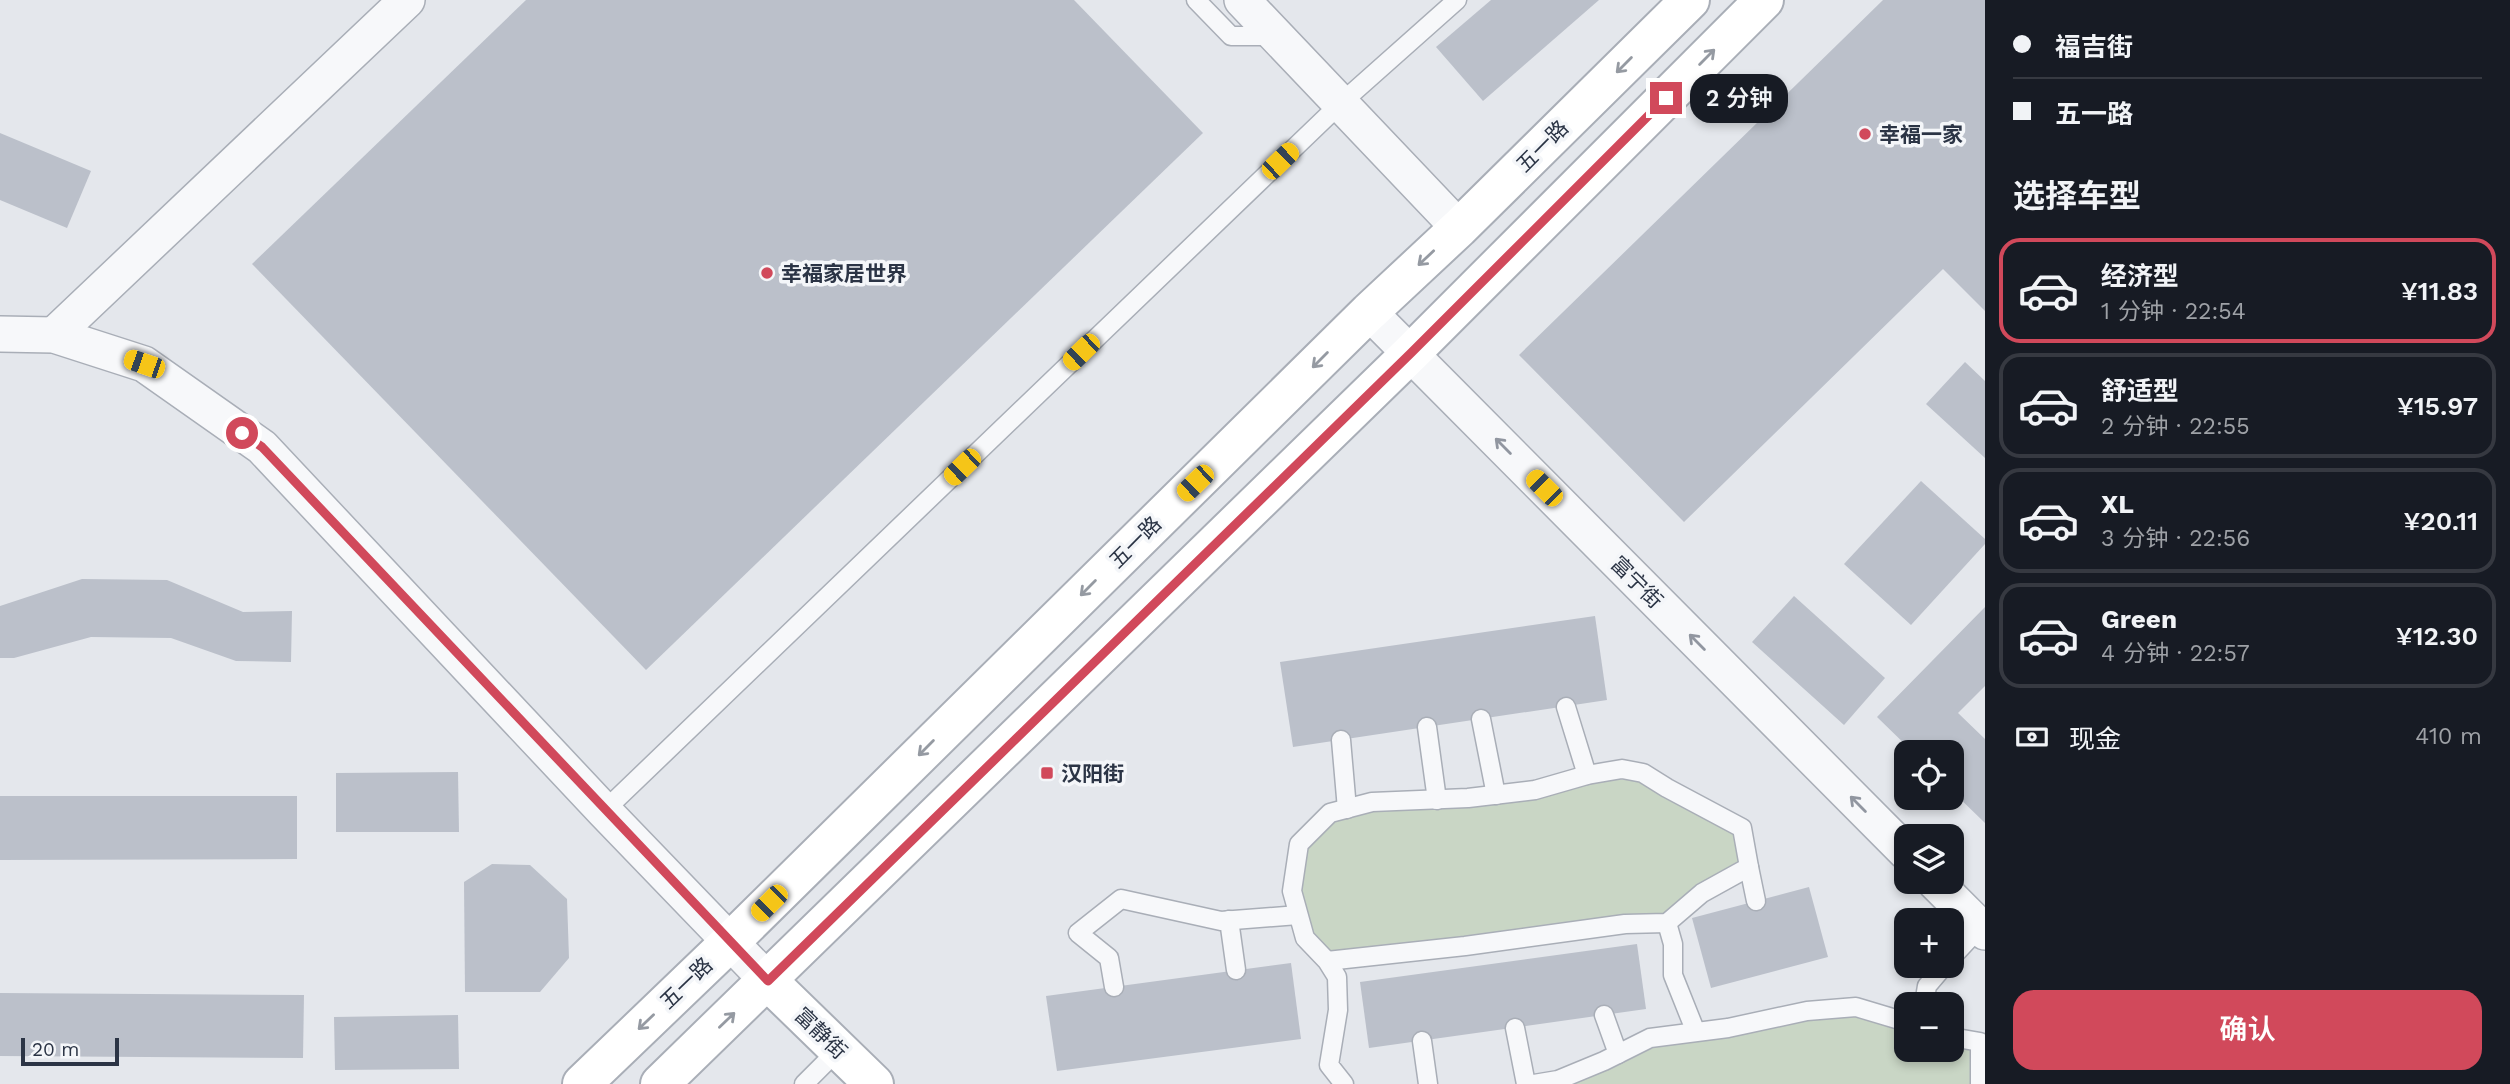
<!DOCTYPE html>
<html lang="zh">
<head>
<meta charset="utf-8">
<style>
	:root { --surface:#171b24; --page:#242831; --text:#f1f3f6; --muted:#9ea1a6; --line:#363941; --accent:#d1495b }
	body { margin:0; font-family:"Work Sans","Noto Sans SC",sans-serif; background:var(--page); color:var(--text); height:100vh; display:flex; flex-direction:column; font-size:26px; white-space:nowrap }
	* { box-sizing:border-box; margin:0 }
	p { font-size:23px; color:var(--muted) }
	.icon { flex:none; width:38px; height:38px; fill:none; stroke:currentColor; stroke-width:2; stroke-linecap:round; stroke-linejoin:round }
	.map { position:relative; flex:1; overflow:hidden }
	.panel { display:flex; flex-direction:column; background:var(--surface); width:525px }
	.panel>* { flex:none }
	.hud { display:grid; align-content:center; height:154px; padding:0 28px; background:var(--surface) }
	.fabs { position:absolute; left:1894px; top:740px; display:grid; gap:14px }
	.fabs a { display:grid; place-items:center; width:70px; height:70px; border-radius:14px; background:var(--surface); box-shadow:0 4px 10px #0003; font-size:35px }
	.scale { position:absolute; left:21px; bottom:18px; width:98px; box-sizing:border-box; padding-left:7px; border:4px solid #2b3445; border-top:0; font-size:19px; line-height:24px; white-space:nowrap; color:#2b3445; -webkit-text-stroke:5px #f4f6f9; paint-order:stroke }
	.end { position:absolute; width:32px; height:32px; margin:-16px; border:9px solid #d1495b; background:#fff; box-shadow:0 0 0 4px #fff }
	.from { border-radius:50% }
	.bubble { position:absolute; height:49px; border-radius:21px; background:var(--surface); box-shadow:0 4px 10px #0003; font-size:23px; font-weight:600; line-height:49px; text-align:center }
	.car { position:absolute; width:21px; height:42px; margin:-21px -10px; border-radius:9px; box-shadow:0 0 5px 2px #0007; background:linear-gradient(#f5c518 24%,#345 0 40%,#f5c518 0 76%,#345 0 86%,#f5c518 0) }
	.hud b { display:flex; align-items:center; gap:24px; height:66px; font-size:26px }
	.hud b+b { border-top:2px solid var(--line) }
	.hud i { width:18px; height:18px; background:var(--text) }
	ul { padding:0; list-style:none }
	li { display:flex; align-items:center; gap:21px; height:105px; margin:0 14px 10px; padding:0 14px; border:4px solid var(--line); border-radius:21px }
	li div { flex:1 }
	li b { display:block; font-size:26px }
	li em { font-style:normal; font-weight:600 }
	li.on { border-color:var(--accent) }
	li>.icon { width:63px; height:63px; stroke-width:1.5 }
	h2 { padding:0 28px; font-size:32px; line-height:84px }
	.pay { display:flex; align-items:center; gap:18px; height:77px; padding:0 28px; font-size:26px }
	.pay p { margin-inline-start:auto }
	.button { display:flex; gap:14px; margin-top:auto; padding:14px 28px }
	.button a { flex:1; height:80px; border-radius:21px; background:var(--accent); color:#fff; font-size:28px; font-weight:600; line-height:80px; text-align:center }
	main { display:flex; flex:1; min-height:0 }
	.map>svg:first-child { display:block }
	.green { fill:#c9d6c5 }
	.building { fill:#bbc0ca }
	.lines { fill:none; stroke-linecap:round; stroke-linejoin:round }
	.lane-casing { stroke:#a9aeb7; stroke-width:21 }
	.street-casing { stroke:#a9aeb7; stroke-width:38 }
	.secondary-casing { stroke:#a9aeb7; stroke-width:42 }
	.lane { stroke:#f7f8fa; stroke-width:18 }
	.street { stroke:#f7f8fa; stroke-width:35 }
	.secondary { stroke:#fff; stroke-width:38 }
	.oneway { stroke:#959aa2 }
	.oneway2 { stroke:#9196a0 }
	.route { stroke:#d1495b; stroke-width:9 }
	.poi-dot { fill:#d1495b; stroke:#f4f6f9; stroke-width:2.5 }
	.labels { text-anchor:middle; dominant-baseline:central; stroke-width:7; stroke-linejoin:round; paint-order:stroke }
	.poi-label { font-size:21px; font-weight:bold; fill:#2b3445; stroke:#f4f6f9; text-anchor:start }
	.street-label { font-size:21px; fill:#2b3445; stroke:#f4f6f9 }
</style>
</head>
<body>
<main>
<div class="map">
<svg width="1985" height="1084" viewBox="0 0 1985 1084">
	<rect width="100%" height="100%" fill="#e4e7ec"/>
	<!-- green -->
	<g class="green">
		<path d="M1601,779l40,1 94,51 6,32 -78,55 -336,37 -17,-20 -13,-40 6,-47 32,-28 37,-12z"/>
		<path d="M1857,1014l49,15v21h45v-6l25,2 -1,38h-410l89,-41 155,-26z"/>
	</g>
	<!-- building -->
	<g class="building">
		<path d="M526,0h548l129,133 -557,537 -394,-406z"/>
		<path d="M1491,0h108l-116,101 -47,-54z"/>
		<path d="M1883,0h102v311l-42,-42 -259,253 -165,-167z"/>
		<path d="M0,133l91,38 -24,57 -67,-28z"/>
		<path d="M1965,362l20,19v77l-59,-54z"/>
		<path d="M1921,481l64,58v5l-74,81 -67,-61z"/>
		<path d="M82,579l85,1 76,32 49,-1 -1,51 -55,-1 -65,-23 -80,-1 -77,21h-14v-52z"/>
		<path d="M1794,596l91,82 -41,47 -92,-83z"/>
		<path d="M1985,607v79l-27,27 27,26v84l-34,-33v-38h-38l-36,-35z"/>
		<path d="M1595,616l12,84 -314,47 -13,-85z"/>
		<path d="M458,772l1,60h-123v-59z"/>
		<path d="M0,796h297v63l-297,1z"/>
		<path d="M492,864l38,1 37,34 2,59 -29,34h-75l-1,-110z"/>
		<path d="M1809,887l19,70 -117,31 -19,-70z"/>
		<path d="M1637,944l9,65 -277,39 -9,-66z"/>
		<path d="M1291,963l10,76 -244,32 -11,-75z"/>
		<path d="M0,993l304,2 -1,63 -303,-2z"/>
		<path d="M458,1015l1,54 -124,1 -1,-53z"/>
	</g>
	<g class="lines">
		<defs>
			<g id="lane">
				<path d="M1196,0l35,36h44"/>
				<path d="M1566,707l21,68"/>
				<path d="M1481,719l15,76"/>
				<path d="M1427,727l10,73"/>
				<path d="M1341,740l6,69"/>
				<path d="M604,811l736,-707 117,-104"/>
				<path d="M1749,867l7,34"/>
				<path d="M1229,920l7,50"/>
				<path d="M1667,923l6,21v31l22,55"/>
				<path d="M1951,958l29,-31"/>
				<path d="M1327,961l138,-15 160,-22 42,-1 35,-30 47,-26 -7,-39 -75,-40 -24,-15 -21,-4 -35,6 -52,15 -67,8 -96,4 -42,11 -31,31 -7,47 13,47 22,23 10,16 1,33 -9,55 15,19"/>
				<path d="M1114,987l-5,-29 -31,-25 43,-34 100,22 77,-6"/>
				<path d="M1924,1004l3,-18 17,-20"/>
				<path d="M1604,1015l14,39"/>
				<path d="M1515,1028l11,56"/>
				<path d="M1951,1037l29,5v42"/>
				<path d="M1422,1041l6,43"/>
				<path d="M804,1084l35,-35"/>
				<path d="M1534,1084l24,-4 46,-19 46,-23 78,-10 79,-17 49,-4 50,15"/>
			</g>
			<g id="street">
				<path d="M1242,0l217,228"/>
				<path d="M1369,312l537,540"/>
				<path d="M0,334l54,1 90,29 118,83 342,364 164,170"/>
				<path d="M54,335l353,-335"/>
				<path d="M1935,882l50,50"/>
			</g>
			<g id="secondary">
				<path d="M768,981l106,103"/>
				<path d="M582,1084l149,-143 638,-629 90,-84 231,-228"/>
				<path d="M660,1084l751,-731 353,-353"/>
			</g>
		</defs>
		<!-- lane casing -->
		<use href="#lane" class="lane-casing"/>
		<!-- street casing -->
		<use href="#street" class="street-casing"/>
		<!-- secondary casing -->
		<use href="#secondary" class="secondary-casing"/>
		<!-- lane -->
		<use href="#lane" class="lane"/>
		<!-- street -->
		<use href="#street" class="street"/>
		<!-- secondary -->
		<use href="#secondary" class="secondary"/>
	</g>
	<!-- one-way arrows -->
	<defs><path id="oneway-shaft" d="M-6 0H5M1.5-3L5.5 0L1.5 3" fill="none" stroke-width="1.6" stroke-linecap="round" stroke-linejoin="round" transform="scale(1.75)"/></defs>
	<g class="oneway">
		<use href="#oneway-shaft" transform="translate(1707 57) rotate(-45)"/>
		<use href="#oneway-shaft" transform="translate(1624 65) rotate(135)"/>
		<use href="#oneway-shaft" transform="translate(1426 258) rotate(137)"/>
		<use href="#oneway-shaft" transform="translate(1320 360) rotate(135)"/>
		<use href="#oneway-shaft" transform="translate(1088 588) rotate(135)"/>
		<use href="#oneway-shaft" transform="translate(926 748) rotate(135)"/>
		<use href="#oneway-shaft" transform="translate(727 1020) rotate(-44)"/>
		<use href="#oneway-shaft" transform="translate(646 1022) rotate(136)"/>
	</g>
	<g class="oneway2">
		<use href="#oneway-shaft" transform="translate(1503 446) rotate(-135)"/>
		<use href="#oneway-shaft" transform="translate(1697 642) rotate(-135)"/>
		<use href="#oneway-shaft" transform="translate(1858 804) rotate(-135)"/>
	</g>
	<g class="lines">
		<!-- route -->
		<path class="route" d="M242,433l20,14 506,534 643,-628 255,-255"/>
	</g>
	<!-- markers -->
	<g class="poi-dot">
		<circle cx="1865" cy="134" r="7"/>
		<circle cx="767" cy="273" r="7"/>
		<rect x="1040" y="766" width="14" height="14" rx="3.5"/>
	</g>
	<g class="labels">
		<!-- poi labels -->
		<g class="poi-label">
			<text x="1879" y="134">幸福一家</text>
			<text x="781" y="273">幸福家居世界</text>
			<text x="1061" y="773">汉阳街</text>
		</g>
		<!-- street labels -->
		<g class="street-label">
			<text transform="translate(1542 146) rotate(-45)">五一路</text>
			<text transform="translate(1135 542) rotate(-45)">五一路</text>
			<text transform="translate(1637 582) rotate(45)">富宁街</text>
			<text transform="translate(686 983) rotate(-44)">五一路</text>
			<text transform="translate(821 1033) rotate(44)">富静街</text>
		</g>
	</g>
</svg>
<div class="fabs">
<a><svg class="icon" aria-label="locate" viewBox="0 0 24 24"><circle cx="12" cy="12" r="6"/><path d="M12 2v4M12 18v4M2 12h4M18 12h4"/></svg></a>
<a><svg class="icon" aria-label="layers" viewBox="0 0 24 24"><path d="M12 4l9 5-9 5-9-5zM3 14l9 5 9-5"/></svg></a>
<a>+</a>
<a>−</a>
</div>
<div class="scale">20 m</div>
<i class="end from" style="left:242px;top:433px"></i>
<i class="end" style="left:1666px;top:98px"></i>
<div class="bubble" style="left:1690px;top:74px;width:98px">2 分钟</div>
<i class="car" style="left:1280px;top:161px;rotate:46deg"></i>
<i class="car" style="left:1081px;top:352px;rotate:226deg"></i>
<i class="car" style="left:144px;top:364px;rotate:289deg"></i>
<i class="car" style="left:962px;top:467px;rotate:226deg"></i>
<i class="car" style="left:1195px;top:483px;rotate:226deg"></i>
<i class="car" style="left:1544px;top:488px;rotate:315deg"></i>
<i class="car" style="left:769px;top:903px;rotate:225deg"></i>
</div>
<section class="panel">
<div class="hud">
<b><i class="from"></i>福吉街</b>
<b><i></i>五一路</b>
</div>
<h2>选择车型</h2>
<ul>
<li class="on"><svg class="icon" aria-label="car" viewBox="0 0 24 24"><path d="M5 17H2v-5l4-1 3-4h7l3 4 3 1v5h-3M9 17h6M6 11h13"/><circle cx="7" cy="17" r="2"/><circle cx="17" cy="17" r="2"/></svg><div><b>经济型</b><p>1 分钟 · 22:54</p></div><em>¥11.83</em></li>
<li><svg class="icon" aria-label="car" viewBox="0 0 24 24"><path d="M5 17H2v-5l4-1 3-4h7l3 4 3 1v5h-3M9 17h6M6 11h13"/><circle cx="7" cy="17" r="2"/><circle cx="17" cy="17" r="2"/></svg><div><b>舒适型</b><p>2 分钟 · 22:55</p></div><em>¥15.97</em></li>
<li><svg class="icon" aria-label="car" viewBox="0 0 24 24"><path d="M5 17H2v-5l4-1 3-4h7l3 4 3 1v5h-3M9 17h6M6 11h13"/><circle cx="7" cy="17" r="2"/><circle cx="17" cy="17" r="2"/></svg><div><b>XL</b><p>3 分钟 · 22:56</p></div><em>¥20.11</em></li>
<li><svg class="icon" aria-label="car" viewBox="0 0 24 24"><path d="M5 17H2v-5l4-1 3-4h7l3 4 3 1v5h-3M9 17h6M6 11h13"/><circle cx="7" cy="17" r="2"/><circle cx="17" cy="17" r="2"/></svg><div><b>Green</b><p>4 分钟 · 22:57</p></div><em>¥12.30</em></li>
</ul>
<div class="pay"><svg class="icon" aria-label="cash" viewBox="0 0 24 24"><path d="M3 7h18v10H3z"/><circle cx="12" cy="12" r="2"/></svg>现金<p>410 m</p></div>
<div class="button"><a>确认</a></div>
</section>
</main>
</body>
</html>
